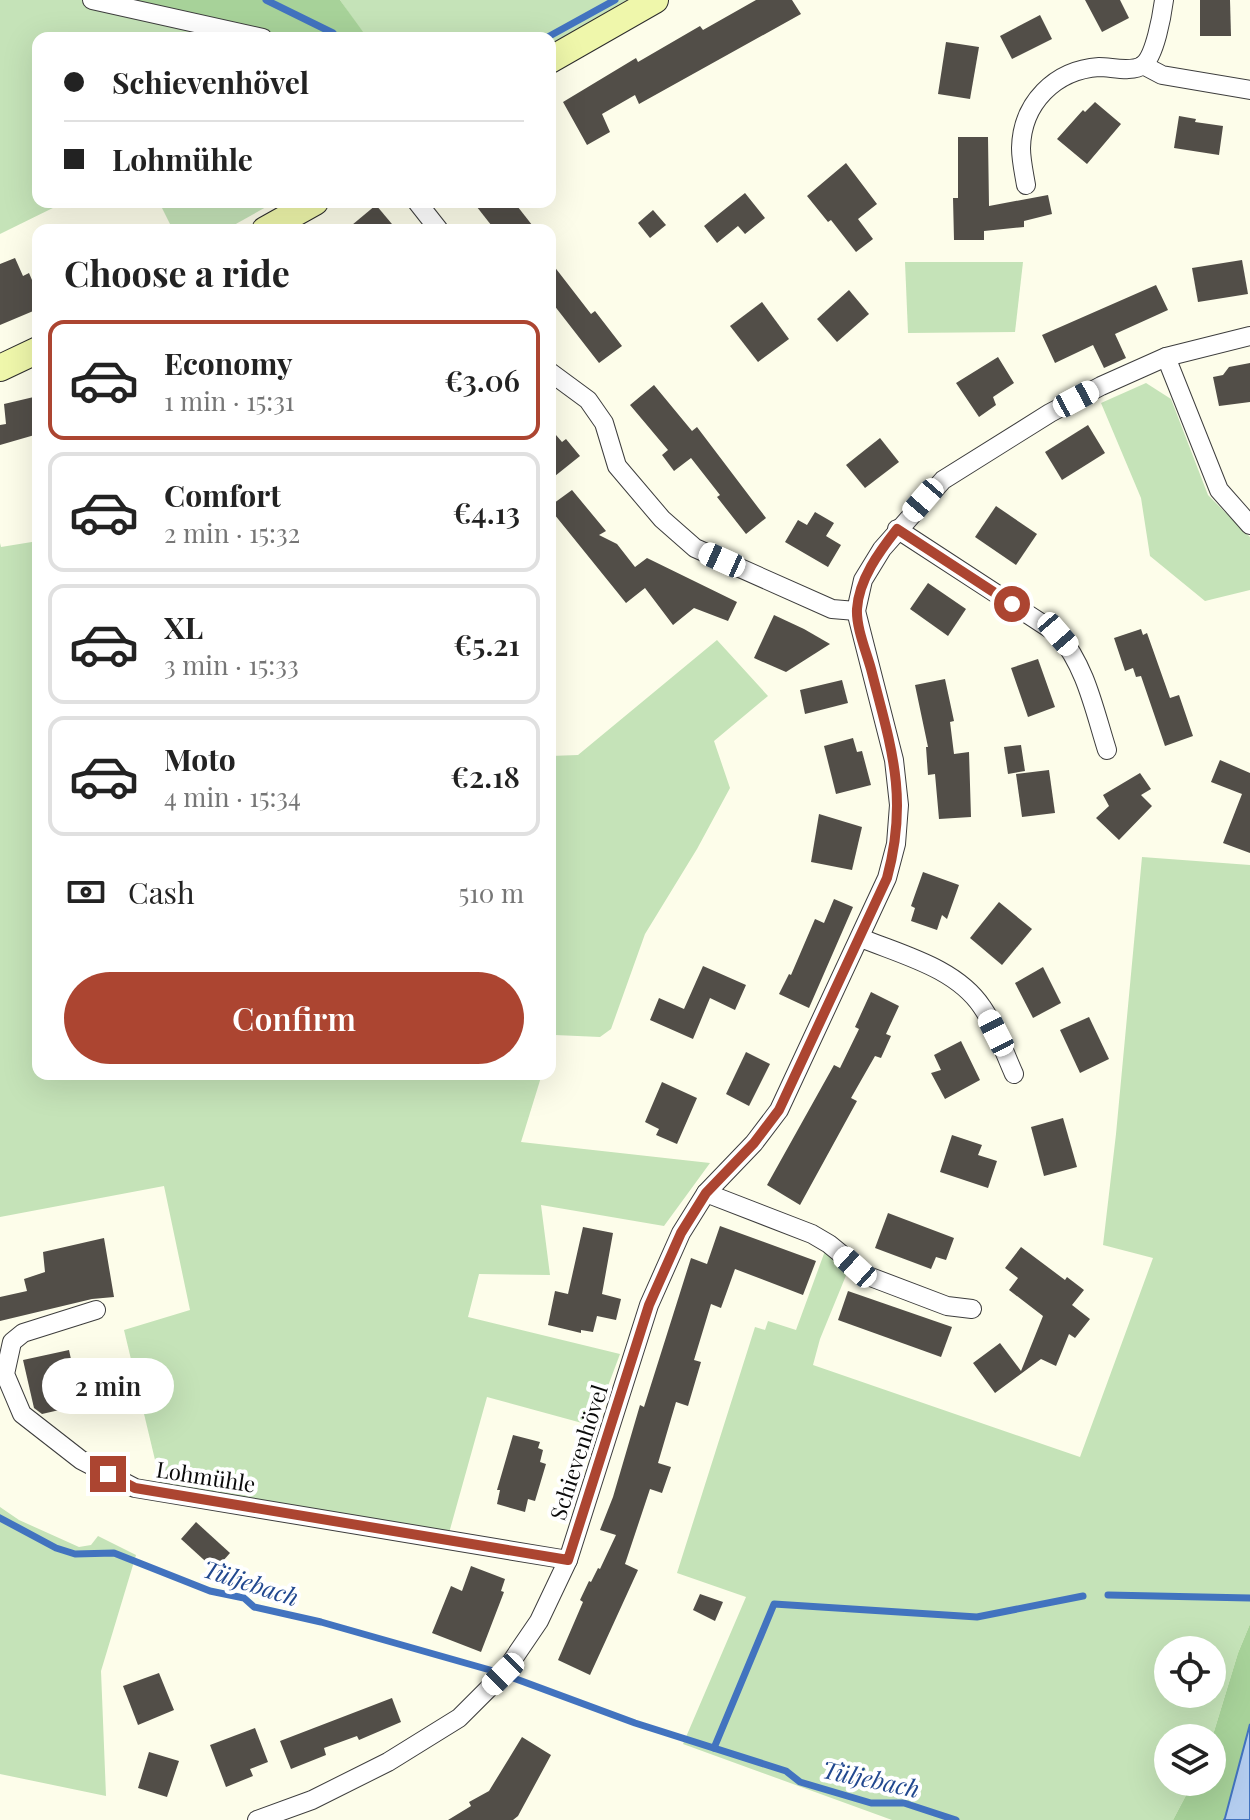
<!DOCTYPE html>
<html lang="en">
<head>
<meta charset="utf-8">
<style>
	:root { --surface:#fff; --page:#f2f2f2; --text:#222; --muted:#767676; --line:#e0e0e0; --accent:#ac4531 }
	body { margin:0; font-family:"Playfair Display",serif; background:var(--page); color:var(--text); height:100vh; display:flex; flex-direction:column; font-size:30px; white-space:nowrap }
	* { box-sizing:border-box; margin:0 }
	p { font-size:26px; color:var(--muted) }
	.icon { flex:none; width:44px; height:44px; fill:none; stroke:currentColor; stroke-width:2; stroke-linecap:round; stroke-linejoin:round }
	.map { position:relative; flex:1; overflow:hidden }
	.side { position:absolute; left:32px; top:224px; width:524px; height:856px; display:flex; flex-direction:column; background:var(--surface); border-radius:16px; box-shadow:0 8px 32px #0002 }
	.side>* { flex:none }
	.guide { position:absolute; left:32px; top:32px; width:524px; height:176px; border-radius:16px; box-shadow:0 8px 32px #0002; display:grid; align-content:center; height:176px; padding:0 32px; background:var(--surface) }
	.tools { position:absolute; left:1154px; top:1636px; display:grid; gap:16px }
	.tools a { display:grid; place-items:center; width:72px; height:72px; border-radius:50%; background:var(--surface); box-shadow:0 8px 32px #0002; font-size:40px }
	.end { position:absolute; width:36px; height:36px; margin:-18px; border:10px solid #ac4531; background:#fff; box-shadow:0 0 0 4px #fff }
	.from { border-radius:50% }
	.bubble { position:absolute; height:56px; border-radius:28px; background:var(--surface); box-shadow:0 8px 32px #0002; font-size:26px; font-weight:600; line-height:56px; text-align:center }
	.car { position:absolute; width:24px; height:48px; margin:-24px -12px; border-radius:10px; box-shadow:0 0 6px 2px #0007; background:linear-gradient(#fff 24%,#345 0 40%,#fff 0 76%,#345 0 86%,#fff 0) }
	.guide b { display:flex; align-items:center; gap:28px; height:76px; font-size:30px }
	.guide b+b { border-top:2px solid var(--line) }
	.guide i { width:20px; height:20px; background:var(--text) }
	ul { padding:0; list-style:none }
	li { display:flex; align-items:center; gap:24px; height:120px; margin:0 16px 12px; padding:0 16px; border:4px solid var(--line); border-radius:16px }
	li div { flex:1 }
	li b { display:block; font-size:30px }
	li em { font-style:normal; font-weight:600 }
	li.on { border-color:var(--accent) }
	li>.icon { width:72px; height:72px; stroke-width:1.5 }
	h2 { padding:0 32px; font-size:36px; line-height:96px }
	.pay { display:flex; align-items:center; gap:20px; height:88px; padding:0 32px; font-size:30px }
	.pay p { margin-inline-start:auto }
	.action { display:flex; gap:16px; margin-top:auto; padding:16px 32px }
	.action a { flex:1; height:92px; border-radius:48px; background:var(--accent); color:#fff; font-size:32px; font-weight:600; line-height:92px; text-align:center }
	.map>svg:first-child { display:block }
	.green { fill:#c5e3b8; fill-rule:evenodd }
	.forest { fill:#a7d299 }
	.water { fill:#b4cdef; stroke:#4273bf; stroke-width:2 }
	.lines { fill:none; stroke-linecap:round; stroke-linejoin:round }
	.stream { stroke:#4273bf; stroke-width:7 }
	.building { fill:#524e48 }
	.street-casing { stroke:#3d3d3d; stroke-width:20 }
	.secondary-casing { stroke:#2c2c2c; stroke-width:28 }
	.street { stroke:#fff; stroke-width:18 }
	.secondary { stroke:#eff7ab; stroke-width:26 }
	.route { stroke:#ac4531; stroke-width:10 }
	.labels { text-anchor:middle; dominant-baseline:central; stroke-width:8; stroke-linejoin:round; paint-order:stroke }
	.street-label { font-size:22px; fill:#0a0a0a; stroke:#fff }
	.water-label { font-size:24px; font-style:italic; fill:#21488f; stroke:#fff }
</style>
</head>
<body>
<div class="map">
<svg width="1250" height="1820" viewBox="0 0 1250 1820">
	<rect width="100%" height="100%" fill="#fdfdea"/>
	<!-- green -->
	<g class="green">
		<path d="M0,0h119l179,38h-260v164h27l-65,32z"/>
		<path d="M340,0h301l-91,53v-15h-184z"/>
		<path d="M159,202h116l-50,28h-52z"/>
		<path d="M905,262h118l-8,70 -107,1z"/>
		<path d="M1146,383l25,16 37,96 42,42v53l-45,11 -55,-45 -9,-58 -40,-95z"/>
		<path d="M38,541v533h504l-21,68 189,21 -46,63 -123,-21 9,70 -71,-1 -11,43 152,37 -27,72 -106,-29 -38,136 -288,-48 -37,-155 66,-20 -26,-124 -164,31v-674l1,4z"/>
		<path d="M717,640l51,56 -54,45 16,47 -33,61 -52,85 -34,95 -11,8 -45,-2 -5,14v-293l28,-1z"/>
		<path d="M1142,857l108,8v759l-12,29 -26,85h-44v44h25l-20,38h-281l-209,-76 63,-147 -69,-24 78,-246 10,3 3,-9 28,9 29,-79 22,22 -27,66 -7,26 267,92 73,-199 -50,-13 13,-111zM1168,1650h44v44h-44z"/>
		<path d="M0,1507l19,13 60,27 12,-2 7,-9 38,19 -35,116 5,125 -106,-22z"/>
	</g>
	<!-- forest -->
	<g class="forest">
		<path d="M119,0h221l26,36v2h-67z"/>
		<path d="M1250,1624v100l-26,96h-51l20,-38h19v-44l26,-85z"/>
	</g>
	<!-- water -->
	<path class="water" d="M1250,1724v96h-26l1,-2z"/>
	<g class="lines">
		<!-- stream -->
		<g class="stream">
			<path d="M266,0l67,33 4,5"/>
			<path d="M546,38l69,-38"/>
			<path d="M0,1518l56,30 19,6 39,-1 96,38 34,7 10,9 67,15 176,50"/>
			<path d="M1108,1595l142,3"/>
			<path d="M508,1676l127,47 151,48 14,11 71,21h33l52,17"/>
			<path d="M714,1748l60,-144 203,13 106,-21"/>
		</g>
	</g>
	<!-- building -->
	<g class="building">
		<path d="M756,0h36l9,14 -162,90 -4,-9 -33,19 8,18 -23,13 -24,-43 73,-44 2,4 62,-36 3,4z"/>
		<path d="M1085,0h35l9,18 -27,14z"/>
		<path d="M1200,0h30l1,36h-31z"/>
		<path d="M1040,15l12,24 -40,20 -12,-23z"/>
		<path d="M946,42l33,5 -9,52 -32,-5z"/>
		<path d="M1095,102l26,22 -34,40 -30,-25 26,-29 2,2z"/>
		<path d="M1179,116l17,3 -1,3 28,4 -4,29 -45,-7z"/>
		<path d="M958,137h30l1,69 59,-11 4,19 -28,7v6l-40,4v9h-30l-1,-42h5z"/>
		<path d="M846,163l31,41 -19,15 15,20 -17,13 -25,-32 -3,2 -21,-26z"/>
		<path d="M745,193l20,25 -20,16 -7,-8 -21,17 -13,-17z"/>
		<path d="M473,202h41l22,28h-41z"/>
		<path d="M376,205l21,25h-51z"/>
		<path d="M653,210l13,15 -16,13 -12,-15z"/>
		<path d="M15,258l8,18 6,-3 9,21v15l-38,16v-61z"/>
		<path d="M1242,260l6,34 -50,8 -6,-34z"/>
		<path d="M550,261l41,53 4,-3 27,35 -23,17 -49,-63z"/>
		<path d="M1156,285l12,25 -53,24 11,24 -22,10 -11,-23 -38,18 -13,-28z"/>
		<path d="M849,290l20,24 -32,28 -20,-23z"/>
		<path d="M762,302l27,37 -31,23 -28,-36z"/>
		<path d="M998,357l16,26 -21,14 3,8 -17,12 -23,-34z"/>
		<path d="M1250,363v39l-31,4 -6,-29 10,-2 6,-8z"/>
		<path d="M654,385l38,46 5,-4 69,91 -20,16 -29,-37 3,-2 -29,-37 -17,13 -12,-16 6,-5 -38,-45z"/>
		<path d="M38,396v38l-38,11v-20l6,-1 -2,-20z"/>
		<path d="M1088,425l17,28 -43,27 -17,-28z"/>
		<path d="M550,428l12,14 4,-3 14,17 -30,24z"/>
		<path d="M880,438l19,24 -34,26 -19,-23z"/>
		<path d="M572,490l34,41 -7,4 18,9 18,23 12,-9 90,44 -9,19 -34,-13 -21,17 -28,-37 -19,15 -76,-94v-3z"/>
		<path d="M996,506l41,28 -21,31 -41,-28z"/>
		<path d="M815,512l19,11 -8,13 15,9 -13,22 -43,-25 13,-22 9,5z"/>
		<path d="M928,583l38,26 -18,27 -38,-27z"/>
		<path d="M774,615l30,14 26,15 -44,28 -32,-14z"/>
		<path d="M1141,629l2,6 4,-2 23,65 9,-3 14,41 -28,10 -24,-70 -5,1 -3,-9 -8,3 -11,-33z"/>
		<path d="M1038,659l17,48 -27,10 -17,-49z"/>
		<path d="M945,679l9,42 -4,1 4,32 15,-2 2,65 -32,2 -4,-45 -7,1 -2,-28h2l-13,-62z"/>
		<path d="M842,680l6,23 -43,11 -5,-24z"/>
		<path d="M853,738l4,14 5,-1 9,34 -35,9 -12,-48z"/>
		<path d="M1021,745l4,26 -17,3 -4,-27z"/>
		<path d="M1220,760l30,13v80l-27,-10 19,-49 -31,-12z"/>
		<path d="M1049,770l6,43 -33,4 -6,-43z"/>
		<path d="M1140,773l11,16 -10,6 11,11 -33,34 -23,-22 13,-12 -6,-11z"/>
		<path d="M819,814l43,13 -10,43 -41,-8z"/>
		<path d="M923,872l36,13 -12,34 -5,-4 -5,15 -26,-9 4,-13 -4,-2z"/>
		<path d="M834,899l19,8 -44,101 -30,-14 10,-20 2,1 24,-56 9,4z"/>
		<path d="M999,902l33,27 -30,36 -32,-27z"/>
		<path d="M703,966l43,19 -11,25 -25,-12 -17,41 -43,-19 9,-22 25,11z"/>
		<path d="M1043,967l18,36 -28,15 -18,-35z"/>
		<path d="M871,992l28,14 -13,28 5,2 -10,22 -6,-2 -24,42 6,3 -57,104 -33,-20 67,-120 6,3 19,-39 -4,-2z"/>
		<path d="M1089,1017l20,42 -29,14 -20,-43z"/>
		<path d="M961,1041l19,39 -35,19 -14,-26 10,-3 -7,-15z"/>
		<path d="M746,1052l24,12 -21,42 -23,-12z"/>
		<path d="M662,1082l35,16 -20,46 -21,-9 3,-6 -14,-7z"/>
		<path d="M1063,1118l14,49 -33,9 -13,-49z"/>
		<path d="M952,1135l30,10 -4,10 19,6 -9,27 -48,-16z"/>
		<path d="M888,1213l66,25 -8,22 -10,-3 -5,12 -56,-21z"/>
		<path d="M720,1226l96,35 -13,34 -68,-26 -14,39 -10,-4 -17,56 7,2 -13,44 -12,-4 -18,61 13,4 -9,26 -12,-4 -25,75 13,6 -48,105 -32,-15 25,-58 -3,-2 9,-19 2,1 7,-14 2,1 16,-34 -16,-5 13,-33 27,-92 4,2 47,-149 16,6z"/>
		<path d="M583,1227l30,6 -11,61 19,5 -5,21 -19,-4 -4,16 -12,-2v3l-33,-8 7,-34 13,3z"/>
		<path d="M104,1238l10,59 -22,2 -92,22v-24l27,-6 -3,-12 21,-7 -2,-20z"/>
		<path d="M1021,1247l44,33 2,-3 17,13 -12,15 18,14 -15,19 -6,-4 -13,32 -15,-7 -46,34 -22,-30 27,-20 21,28 22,-55 -34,-26 9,-12 -13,-10z"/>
		<path d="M848,1291l104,36 -11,30 -103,-37z"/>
		<path d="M69,1350l12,55 -39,9 -8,-6 -11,-48z"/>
		<path d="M513,1435l27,7 -2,6 5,2 -3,12 6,2 -11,37 -7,-2 -3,13 -28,-8 3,-14h-3z"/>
		<path d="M196,1522l34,31 -15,17 -34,-31z"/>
		<path d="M471,1566l34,13 -4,12 3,1 -23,60 -49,-19 19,-47 11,5z"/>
		<path d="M700,1594l23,8 -8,19 -22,-11z"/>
		<path d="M159,1673l15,37 -36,15 -15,-39z"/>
		<path d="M392,1698l9,24 -42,18 -2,-4 -33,12 2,7 -35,14 -11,-28z"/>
		<path d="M255,1728l13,34 -18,7 3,7 -27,11 -16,-42z"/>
		<path d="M522,1737l29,18 -33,61 -5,4h-65l23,-14 -2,-4 20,-11z"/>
		<path d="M149,1752l30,9 -12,36 -29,-9z"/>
	</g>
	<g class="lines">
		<defs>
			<g id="street">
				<path d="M92,0l171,38"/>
				<path d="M1143,65l19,10 88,15"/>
				<path d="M1026,185c-2,-12 -5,-25 -5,-37 1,-45 34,-78 78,-81 13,0 33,6 44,-2 12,-9 19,-50 21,-65"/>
				<path d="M417,202l22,28"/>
				<path d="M1166,357l53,133 31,35"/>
				<path d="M550,372l38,28 16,23 13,43 45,53 33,29 137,61 24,2"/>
				<path d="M897,529l161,105c28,33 36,75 49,116"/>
				<path d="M861,938c41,17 95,30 121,69 14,20 22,45 32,67"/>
				<path d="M706,1193l106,41 17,10 39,32 79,30 25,3"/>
				<path d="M96,1310l-73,23 -11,9 -7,32 17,40 59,46 54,28 433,72"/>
				<path d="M257,1820l55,-20 76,-38 71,-44 44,-44 36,-53 29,-61 81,-255 32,-72 25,-40 48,-50 25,-33 108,-232 9,-34 3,-39 -5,-45 -38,-149 7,-31 19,-31 61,-69 107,-67 51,-27 65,-29 84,-21"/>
			</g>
			<g id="secondary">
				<path d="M550,60l105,-60"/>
				<path d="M265,230l50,-28"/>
				<path d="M0,368l38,-18"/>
			</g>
		</defs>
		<!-- street casing -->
		<use href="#street" class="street-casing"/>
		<!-- secondary casing -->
		<use href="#secondary" class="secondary-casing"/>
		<!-- street -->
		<use href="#street" class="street"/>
		<!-- secondary -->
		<use href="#secondary" class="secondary"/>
	</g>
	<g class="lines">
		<!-- route -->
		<path class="route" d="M108,1474l27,14 433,72 81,-255 32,-72 25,-40 48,-50 25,-33 108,-232c22,-81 4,-131 -16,-209 -5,-18 -15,-42 -14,-60 2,-30 22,-57 40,-80l115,75"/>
	</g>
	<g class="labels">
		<!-- street labels -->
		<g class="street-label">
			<text transform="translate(578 1452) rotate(-72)">Schievenhövel</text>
			<text transform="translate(206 1476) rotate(9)">Lohmühle</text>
		</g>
		<!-- water labels -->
		<g class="water-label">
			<text transform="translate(251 1582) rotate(18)">Tüljebach</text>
			<text transform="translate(871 1778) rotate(12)">Tüljebach</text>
		</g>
	</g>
</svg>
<div class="tools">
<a><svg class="icon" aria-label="locate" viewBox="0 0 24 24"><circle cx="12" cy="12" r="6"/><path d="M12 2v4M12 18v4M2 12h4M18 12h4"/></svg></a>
<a><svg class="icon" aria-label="layers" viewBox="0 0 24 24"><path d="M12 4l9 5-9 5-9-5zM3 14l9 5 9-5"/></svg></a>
</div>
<i class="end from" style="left:1012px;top:604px"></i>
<i class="end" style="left:108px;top:1474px"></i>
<div class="bubble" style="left:42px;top:1358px;width:132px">2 min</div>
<i class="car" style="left:1076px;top:399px;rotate:62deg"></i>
<i class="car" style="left:923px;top:500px;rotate:221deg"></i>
<i class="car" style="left:722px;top:560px;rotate:294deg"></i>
<i class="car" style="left:1058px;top:634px;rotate:139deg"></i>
<i class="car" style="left:996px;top:1033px;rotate:333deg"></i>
<i class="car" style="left:855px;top:1267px;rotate:312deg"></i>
<i class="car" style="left:503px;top:1674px;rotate:225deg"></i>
<div class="guide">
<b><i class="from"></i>Schievenhövel</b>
<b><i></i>Lohmühle</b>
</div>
<section class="side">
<h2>Choose a ride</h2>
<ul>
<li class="on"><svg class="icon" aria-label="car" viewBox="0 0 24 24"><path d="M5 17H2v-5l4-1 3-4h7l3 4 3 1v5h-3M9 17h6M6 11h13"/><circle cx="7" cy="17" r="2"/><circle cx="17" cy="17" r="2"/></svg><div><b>Economy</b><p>1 min · 15:31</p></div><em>€3.06</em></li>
<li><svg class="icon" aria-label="car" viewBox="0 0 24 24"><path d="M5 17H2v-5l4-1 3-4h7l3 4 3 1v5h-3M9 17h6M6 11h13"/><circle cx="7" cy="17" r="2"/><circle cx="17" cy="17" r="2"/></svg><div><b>Comfort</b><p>2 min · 15:32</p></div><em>€4.13</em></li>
<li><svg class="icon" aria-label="car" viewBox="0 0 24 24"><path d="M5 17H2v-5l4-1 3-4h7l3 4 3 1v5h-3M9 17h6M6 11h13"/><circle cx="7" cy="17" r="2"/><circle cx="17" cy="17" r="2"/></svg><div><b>XL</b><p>3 min · 15:33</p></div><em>€5.21</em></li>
<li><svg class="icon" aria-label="car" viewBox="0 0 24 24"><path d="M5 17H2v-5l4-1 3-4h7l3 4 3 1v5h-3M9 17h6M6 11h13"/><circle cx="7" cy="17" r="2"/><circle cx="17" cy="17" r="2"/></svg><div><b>Moto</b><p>4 min · 15:34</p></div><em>€2.18</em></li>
</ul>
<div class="pay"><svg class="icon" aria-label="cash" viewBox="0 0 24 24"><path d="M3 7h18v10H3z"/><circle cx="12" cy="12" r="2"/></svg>Cash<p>510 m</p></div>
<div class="action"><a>Confirm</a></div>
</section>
</div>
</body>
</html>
